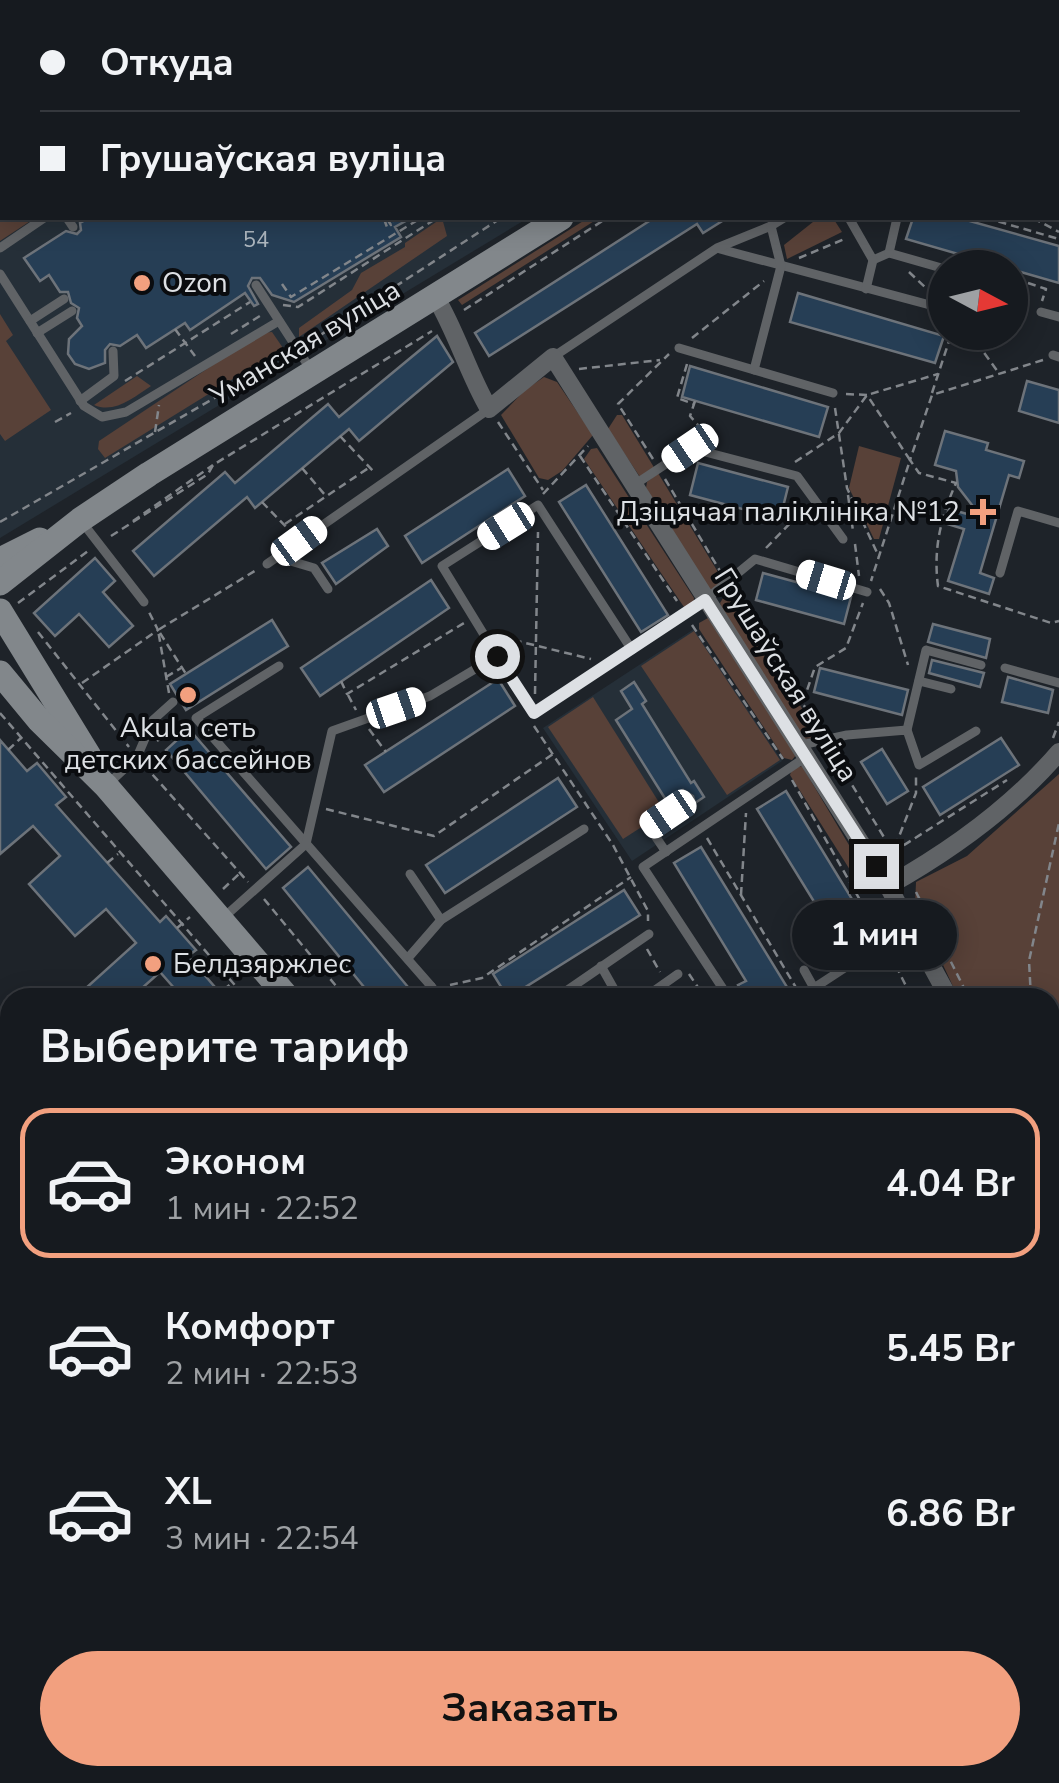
<!DOCTYPE html>
<html lang="ru">
<head>
<meta charset="utf-8">
<style>
	:root { --surface:#161a1f; --page:#1f2328; --text:#f1f3f6; --muted:#9ea1a4; --line:#35383d; --accent:#f2a07f }
	body { margin:0; font-family:"Nunito Sans",sans-serif; background:var(--page); color:var(--text); height:100vh; display:flex; flex-direction:column; font-size:38px; white-space:nowrap }
	* { box-sizing:border-box; margin:0 }
	p { font-size:32px; color:var(--muted) }
	.icon { flex:none; width:55px; height:55px; fill:none; stroke:currentColor; stroke-width:2; stroke-linecap:round; stroke-linejoin:round }
	.map { position:relative; flex:1; overflow:hidden }
	.sheet { position:absolute; left:0px; top:988px; width:1060px; height:798px; display:flex; flex-direction:column; background:var(--surface); border-radius:30px 30px 0 0; box-shadow:0 5px 25px #0003,0 0 0 2px var(--line) }
	.sheet>* { flex:none }
	.banner { position:absolute; left:0px; top:0px; width:1060px; height:220px; box-shadow:0 5px 25px #0003,0 0 0 2px var(--line); display:grid; align-content:center; height:220px; padding:0 40px; background:var(--surface) }
	.needle { width:65px; rotate:97deg }
	.controls { position:absolute; left:928px; top:250px; display:grid; gap:20px }
	.controls a { display:grid; place-items:center; width:100px; height:100px; border-radius:50%; background:var(--surface); box-shadow:0 5px 25px #0003,0 0 0 2px var(--line); font-size:50px }
	.end { position:absolute; width:45px; height:45px; margin:-22px; border:12px solid #dde0e4; background:#111; box-shadow:0 0 0 5px #111 }
	.from { border-radius:50% }
	.bubble { position:absolute; height:70px; border-radius:35px; background:var(--surface); box-shadow:0 5px 25px #0003,0 0 0 2px var(--line); font-size:32px; font-weight:700; line-height:70px; text-align:center }
	.car { position:absolute; width:30px; height:60px; margin:-30px -15px; border-radius:12px; box-shadow:0 0 8px 2px #0007; background:linear-gradient(#fff 24%,#345 0 40%,#fff 0 76%,#345 0 86%,#fff 0) }
	.banner b { display:flex; align-items:center; gap:35px; height:95px; font-size:38px }
	.banner b+b { border-top:2px solid var(--line) }
	.banner i { width:25px; height:25px; background:var(--text) }
	ul { padding:0; list-style:none }
	li { display:flex; align-items:center; gap:30px; height:150px; margin:0 20px 15px; padding:0 20px; border:5px solid transparent; border-radius:30px }
	li div { flex:1 }
	li b { display:block; font-size:38px }
	li em { font-style:normal; font-weight:700 }
	li.selected { border-color:var(--accent) }
	li>.icon { width:90px; height:90px; stroke-width:1.5 }
	h2 { padding:0 40px; font-size:45px; line-height:120px }
	.primary-button { display:flex; gap:20px; margin-top:auto; padding:20px 40px }
	.primary-button a { flex:1; height:115px; border-radius:60px; background:var(--accent); color:#111; font-size:40px; font-weight:700; line-height:115px; text-align:center }
	.map>svg:first-child { display:block }
	.built { fill:#252f38 }
	.green { fill:#584138 }
	.building { fill:#263e55; stroke:#6d737a; stroke-width:2.5 }
	.lines { fill:none; stroke-linecap:round; stroke-linejoin:round }
	.path { stroke:#82868b; stroke-width:2.5; stroke-dasharray:8 5; stroke-linecap:butt }
	.service { stroke:#606366; stroke-width:9 }
	.minor { stroke:#606366; stroke-width:18 }
	.secondary { stroke:#82878b; stroke-width:25 }
	.primary { stroke:#9da3a9; stroke-width:25 }
	.route { stroke:#dde0e4; stroke-width:12 }
	.poi-dot { fill:#f2a07f; stroke:#0a0c0f; stroke-width:4 }
	.labels { text-anchor:middle; dominant-baseline:central; stroke-width:8; stroke-linejoin:round; paint-order:stroke }
	.number-label { font-size:22px; fill:#afb8c0 }
	.poi-label { font-size:28px; fill:#dde0e4; stroke:#0a0c0f; text-anchor:start }
	.street-label { font-size:28px; fill:#dde0e4; stroke:#0a0c0f }
</style>
</head>
<body>
<div class="map">
<svg width="1059" height="1783" viewBox="0 0 1059 1783">
	<rect width="100%" height="100%" fill="#1e2329"/>
	<!-- built -->
	<g class="built">
		<path d="M35,218h493l-528,320v-297z"/>
		<path d="M694,629l88,132 -150,100 -89,-133z"/>
		<path d="M0,1006l10,11v758h88l-8,8h-90z"/>
		<path d="M210,1775l149,2 90,-2 -19,8h-212z"/>
	</g>
	<!-- green -->
	<g class="green">
		<path d="M0,0h256l3,2h-257v216h33l-35,23z"/>
		<path d="M442,218l5,18 -148,101v-9l53,-38 9,-17 44,-26v-4z"/>
		<path d="M588,218h11l-137,87 -4,-5z"/>
		<path d="M818,218h15l9,14 -55,27 -3,-14z"/>
		<path d="M0,314l13,21 -7,6 45,69 -46,31 -5,-7z"/>
		<path d="M272,332l11,16 -178,110 -7,-9 1,-8 162,-108z"/>
		<path d="M137,376l14,10c-17,11 -36,28 -57,19z"/>
		<path d="M544,377l13,5 36,53 -31,36 -14,9 -9,-2 -38,-63 24,-25z"/>
		<path d="M617,415h5l33,54 -15,8 -32,-48z"/>
		<path d="M859,446l42,12 -22,81h-5l-25,-51z"/>
		<path d="M597,448l97,150 -1,6 -7,6 -102,-151 7,-10z"/>
		<path d="M658,473l66,109 -15,10 -63,-104 1,-6z"/>
		<path d="M731,593l88,143 -18,4 -79,-130 -2,-7 5,-8z"/>
		<path d="M708,618l89,136 -5,6 -8,-2 -85,-129v-6z"/>
		<path d="M694,631l86,129 -53,35 -86,-129z"/>
		<path d="M593,697l72,115 -42,27 -75,-112z"/>
		<path d="M802,766l66,111 -6,6 -5,-2 -67,-106 2,-6z"/>
		<path d="M1059,774v443l-9,-20v-199l-92,-1 -43,-92 1,-23 51,-26z"/>
	</g>
	<!-- building -->
	<g class="building">
		<path d="M89,218h322l-16,9 6,10 -107,65 -22,-7 -12,-17h-8l-4,8 10,18 -4,2 -9,-13 -55,37 -5,-7 -39,25 -9,-13 -17,11 -10,-2 -5,6v13l-16,6 -14,-5 -7,-10 1,-15 13,-13 -5,-8 2,-10 -8,-5 -3,-11h-8l-11,-17 -9,6 -16,-23 42,-27 11,3 4,-4 -1,-7z"/>
		<path d="M654,218h73l-24,15 -6,-9 -208,132 -14,-23z"/>
		<path d="M913,218h46l100,28v37l-153,-44z"/>
		<path d="M798,293l146,43 -9,27 -145,-41z"/>
		<path d="M437,336l16,26 -94,79 -10,-12 -94,79 -8,-11 -93,79 -21,-25 92,-79 10,11 93,-79 11,13z"/>
		<path d="M690,366l138,41 -9,30 -137,-40z"/>
		<path d="M1027,381l32,9v33l-40,-12z"/>
		<path d="M945,431l43,12 -2,7 38,11 -5,17 -10,-3 -29,98 14,5 -5,16 -41,-13 16,-52 -20,-6 5,-14 33,9 -24,-31 -2,-16 -21,-6z"/>
		<path d="M698,463l90,24 -8,32 -90,-24z"/>
		<path d="M508,469l17,27 -103,67 -17,-27z"/>
		<path d="M586,485l82,130 -27,17 -82,-130z"/>
		<path d="M377,529l11,17 -52,38 -14,-21z"/>
		<path d="M95,558l20,23 -12,11 30,34 -24,21 -30,-33 -24,22 -21,-23z"/>
		<path d="M763,573l88,24 -7,27 -88,-24z"/>
		<path d="M431,580l18,28 -129,88 -19,-28z"/>
		<path d="M272,620l16,26 -102,64 -16,-26z"/>
		<path d="M933,624l57,15 -4,19 -58,-16z"/>
		<path d="M932,660l52,13 -4,14 -51,-14z"/>
		<path d="M820,668l88,22 -6,25 -88,-23z"/>
		<path d="M1008,677l45,13 -5,23 -46,-11z"/>
		<path d="M498,679l17,27 -131,86 -19,-27z"/>
		<path d="M634,682l12,19 -4,3 49,79 3,-2 10,16 -9,6 -2,-7 -10,-6 -17,10 -50,-80 16,-11 -11,-18z"/>
		<path d="M189,729l102,118 -25,22 -100,-119z"/>
		<path d="M1001,738l18,27 -79,50 -17,-28z"/>
		<path d="M0,740l27,31 10,-8 29,34 -10,8 104,117 6,-6 30,34 -8,6 26,30 -12,12h-19l-23,-26 -29,26h-56l61,-55 -30,-34 -31,27 -46,-52 31,-28 -27,-30 -33,28z"/>
		<path d="M882,749l26,42 -21,13 -26,-42z"/>
		<path d="M558,778l19,29 -132,86 -19,-28z"/>
		<path d="M786,791l80,131 -29,17 -80,-130z"/>
		<path d="M701,847l86,140 -17,11h-25l-7,-13 8,-4 -72,-118z"/>
		<path d="M308,867l100,120 -13,11h-22l-90,-110z"/>
		<path d="M624,890l16,25 -132,83 -15,-24z"/>
	</g>
	<g class="lines">
		<!-- path -->
		<g class="path">
			<path d="M240,0l4,2"/>
			<path d="M512,0l3,2"/>
			<path d="M654,0l5,2"/>
			<path d="M935,0l1,2"/>
			<path d="M297,2l4,-2"/>
			<path d="M946,2v-2"/>
			<path d="M1058,86h1"/>
			<path d="M986,218l73,21"/>
			<path d="M1033,218l26,14"/>
			<path d="M384,219l3,8 2,-1"/>
			<path d="M387,219l4,6 4,-2 -2,-5"/>
			<path d="M799,258l48,-20"/>
			<path d="M958,262l17,6"/>
			<path d="M1004,268v-1"/>
			<path d="M909,272l19,18"/>
			<path d="M1028,283l18,6 -4,12"/>
			<path d="M282,284l9,13 130,-79"/>
			<path d="M283,305l15,2 139,-89"/>
			<path d="M464,310l143,-92"/>
			<path d="M175,329l20,27"/>
			<path d="M969,332l29,40"/>
			<path d="M231,334l32,-20"/>
			<path d="M692,338l72,-57"/>
			<path d="M308,343l193,-125"/>
			<path d="M1043,360l-111,35 -22,65 9,13 37,10c-15,34 -23,65 -18,103l113,37 8,-2"/>
			<path d="M687,364l-10,34 17,6"/>
			<path d="M579,369l81,-9"/>
			<path d="M125,381l125,-79"/>
			<path d="M932,393l20,-61"/>
			<path d="M846,394l21,1 43,65 -39,121"/>
			<path d="M695,401l-5,15 24,27"/>
			<path d="M835,408l12,80 32,69"/>
			<path d="M55,422l16,-9"/>
			<path d="M498,422l45,68"/>
			<path d="M155,432l4,-27"/>
			<path d="M340,436l34,36"/>
			<path d="M580,456l97,145"/>
			<path d="M653,459l-35,-55 51,-50"/>
			<path d="M795,462l44,-29 28,-38 71,-21"/>
			<path d="M302,468l23,27"/>
			<path d="M665,479l55,92"/>
			<path d="M543,494l45,-48"/>
			<path d="M848,495l5,36"/>
			<path d="M262,502l29,30"/>
			<path d="M133,521l80,-56"/>
			<path d="M0,522l289,-167"/>
			<path d="M285,524l85,-57"/>
			<path d="M111,536l97,-62 5,-9 219,-134"/>
			<path d="M855,544l4,32"/>
			<path d="M766,548l40,-41"/>
			<path d="M880,589l9,14 19,62"/>
			<path d="M735,595l83,133"/>
			<path d="M18,603l70,-52"/>
			<path d="M692,625l91,134"/>
			<path d="M38,632l91,115"/>
			<path d="M160,633l26,41"/>
			<path d="M501,637l90,22"/>
			<path d="M166,677l15,-9"/>
			<path d="M341,681l6,13 117,-71"/>
			<path d="M82,683l76,-53 -9,-18"/>
			<path d="M169,693l-11,-63 100,-61"/>
			<path d="M535,694l3,-162"/>
			<path d="M348,695l8,15"/>
			<path d="M803,702l12,-35 31,-19 17,-45"/>
			<path d="M0,713l246,285"/>
			<path d="M534,726l79,119 35,66v10"/>
			<path d="M369,729l17,23"/>
			<path d="M1053,738l6,-16"/>
			<path d="M157,741l25,-20"/>
			<path d="M8,750l13,-12"/>
			<path d="M832,752l61,100 114,-72"/>
			<path d="M144,765l104,117"/>
			<path d="M792,780l85,150"/>
			<path d="M326,809l108,27 119,-82"/>
			<path d="M707,838l94,158"/>
			<path d="M897,858l-4,-6 23,-59v-16"/>
			<path d="M107,863l11,-9"/>
			<path d="M223,889l16,-15"/>
			<path d="M916,892l53,106"/>
			<path d="M741,895l5,-82"/>
			<path d="M264,899l82,99"/>
			<path d="M177,928l13,-11"/>
			<path d="M647,949l13,23"/>
			<path d="M890,954l22,44"/>
			<path d="M689,974l16,24"/>
			<path d="M450,985l32,-7 149,-101"/>
			<path d="M452,987l22,11"/>
			<path d="M213,998l19,-15"/>
			<path d="M1031,998l-2,-37 30,-138"/>
			<path d="M1050,1087l6,19 -6,14"/>
			<path d="M1050,1173l9,21"/>
			<path d="M1050,1280l9,19"/>
			<path d="M546,1775l2,8"/>
			<path d="M601,1775l2,8"/>
			<path d="M625,1775l2,8"/>
			<path d="M758,1783l12,-7"/>
		</g>
		<!-- service -->
		<g class="service">
			<path d="M425,0l2,2"/>
			<path d="M1035,0l3,2"/>
			<path d="M364,2l2,-2"/>
			<path d="M1058,15l1,1"/>
			<path d="M67,218l6,9"/>
			<path d="M849,218l24,42 16,-7 56,16"/>
			<path d="M0,248l44,-30"/>
			<path d="M720,249l225,60"/>
			<path d="M889,253l8,-35"/>
			<path d="M0,274l84,132 18,11 24,-5 153,-91"/>
			<path d="M256,285l55,85"/>
			<path d="M1010,287l4,1"/>
			<path d="M866,289l7,-29"/>
			<path d="M1041,312l18,5"/>
			<path d="M30,321l34,-22"/>
			<path d="M37,333l35,-22"/>
			<path d="M679,348l154,45"/>
			<path d="M1053,355l6,2"/>
			<path d="M553,357l164,-109 54,-22 13,-8"/>
			<path d="M754,370l27,-104 -10,-40"/>
			<path d="M80,401l34,-25 -1,-25"/>
			<path d="M634,485l56,-37 107,28 46,63"/>
			<path d="M82,522l62,80"/>
			<path d="M277,557l37,11 14,21"/>
			<path d="M267,564l222,-155"/>
			<path d="M1000,573l18,-62 41,12"/>
			<path d="M497,656l-55,-90 96,-61 94,145"/>
			<path d="M279,666l-83,52 235,268"/>
			<path d="M1005,668l54,15"/>
			<path d="M919,681l32,8"/>
			<path d="M907,730l19,-80 55,15"/>
			<path d="M801,745l46,-10 60,-5 12,35 57,-34"/>
			<path d="M108,784l29,-27 16,-37 20,-18"/>
			<path d="M666,852l-17,-25 38,-26"/>
			<path d="M410,874l31,46"/>
			<path d="M223,918l83,-74 26,-113 98,-35 67,-40 37,57 171,-113 50,-41 112,33"/>
			<path d="M408,958l33,-38 143,-91"/>
			<path d="M601,966l18,32"/>
			<path d="M804,970l10,18 96,-63"/>
			<path d="M418,998l13,-12 9,12"/>
			<path d="M556,998l93,-64"/>
			<path d="M644,998l34,-24"/>
			<path d="M729,998l-86,-131 163,-110"/>
			<path d="M0,1252l10,10"/>
			<path d="M0,1310l10,9"/>
			<path d="M1054,1400l5,12"/>
			<path d="M0,1428l10,-10"/>
			<path d="M0,1496l10,-7"/>
			<path d="M252,1775l8,8"/>
			<path d="M326,1775l8,8"/>
			<path d="M716,1775l4,8"/>
			<path d="M378,1783l10,-8"/>
		</g>
		<!-- minor -->
		<g class="minor">
			<path d="M436,298c21,35 32,75 53,111l64,-52 335,529 61,112"/>
			<path d="M888,886c64,-36 123,-78 171,-134"/>
			<path d="M1050,1225l9,20"/>
			<path d="M1050,1372l9,-7"/>
			<path d="M1050,1617l9,-6"/>
			<path d="M787,1783l12,-8"/>
		</g>
		<!-- secondary -->
		<g class="secondary">
			<path d="M796,2l1,-2"/>
			<path d="M0,560l40,-20"/>
			<path d="M0,583l80,-63 69,-46 412,-256"/>
			<path d="M0,611l89,145"/>
			<path d="M0,673l39,47 67,66 182,212"/>
			<path d="M578,1775l2,8"/>
		</g>
		<!-- primary -->
		<g class="primary">
			<path d="M738,0l5,2"/>
			<path d="M818,0l5,2"/>
			<path d="M1058,129l1,1"/>
			<path d="M1058,176l1,1"/>
		</g>
	</g>
	<g class="lines">
		<!-- route -->
		<path class="route" d="M497,656l37,57 171,-113 171,266"/>
	</g>
	<!-- markers -->
	<g class="poi-dot">
		<circle cx="142" cy="283" r="10"/>
		<path d="M978 497h10v10h10v10h-10v10h-10v-10h-10v-10h10z"/>
		<circle cx="188" cy="695" r="10"/>
		<circle cx="153" cy="964" r="10"/>
	</g>
	<g class="labels">
		<!-- number labels -->
		<g class="number-label">
			<text x="256" y="240">54</text>
		</g>
		<!-- poi labels -->
		<g class="poi-label">
			<text x="162" y="283">Ozon</text>
			<text x="960" y="512" text-anchor="end">Дзіцячая паліклініка №12</text>
			<text x="188" y="728" text-anchor="middle">Akula сеть<tspan x="188" dy="32">детских бассейнов</tspan></text>
			<text x="173" y="964">Белдзяржлес</text>
		</g>
		<!-- street labels -->
		<g class="street-label">
			<text transform="translate(305 343) rotate(-31)">Уманская вуліца</text>
			<text transform="translate(786 675) rotate(58)">Грушаўская вуліца</text>
		</g>
	</g>
</svg>
<div class="controls">
<a><svg class="needle" viewBox="-14 -14 28 28"><path d="M0-13l5 13h-10z" fill="#e53935"/><path d="M0 13l5-13h-10z" fill="#9ea1a4"/></svg></a>
</div>
<i class="end from" style="left:497px;top:656px"></i>
<i class="end" style="left:876px;top:866px"></i>
<div class="bubble" style="left:792px;top:900px;width:165px">1 мин</div>
<i class="car" style="left:690px;top:448px;rotate:236deg"></i>
<i class="car" style="left:506px;top:526px;rotate:238deg"></i>
<i class="car" style="left:299px;top:541px;rotate:54deg"></i>
<i class="car" style="left:826px;top:580px;rotate:287deg"></i>
<i class="car" style="left:396px;top:708px;rotate:71deg"></i>
<i class="car" style="left:668px;top:814px;rotate:236deg"></i>
<div class="banner">
<b><i class="from"></i>Откуда</b>
<b><i></i>Грушаўская вуліца</b>
</div>
<section class="sheet">
<h2>Выберите тариф</h2>
<ul>
<li class="selected"><svg class="icon" aria-label="car" viewBox="0 0 24 24"><path d="M5 17H2v-5l4-1 3-4h7l3 4 3 1v5h-3M9 17h6M6 11h13"/><circle cx="7" cy="17" r="2"/><circle cx="17" cy="17" r="2"/></svg><div><b>Эконом</b><p>1 мин · 22:52</p></div><em>4.04 Br</em></li>
<li><svg class="icon" aria-label="car" viewBox="0 0 24 24"><path d="M5 17H2v-5l4-1 3-4h7l3 4 3 1v5h-3M9 17h6M6 11h13"/><circle cx="7" cy="17" r="2"/><circle cx="17" cy="17" r="2"/></svg><div><b>Комфорт</b><p>2 мин · 22:53</p></div><em>5.45 Br</em></li>
<li><svg class="icon" aria-label="car" viewBox="0 0 24 24"><path d="M5 17H2v-5l4-1 3-4h7l3 4 3 1v5h-3M9 17h6M6 11h13"/><circle cx="7" cy="17" r="2"/><circle cx="17" cy="17" r="2"/></svg><div><b>XL</b><p>3 мин · 22:54</p></div><em>6.86 Br</em></li>
</ul>
<div class="primary-button"><a>Заказать</a></div>
</section>
</div>
</body>
</html>
